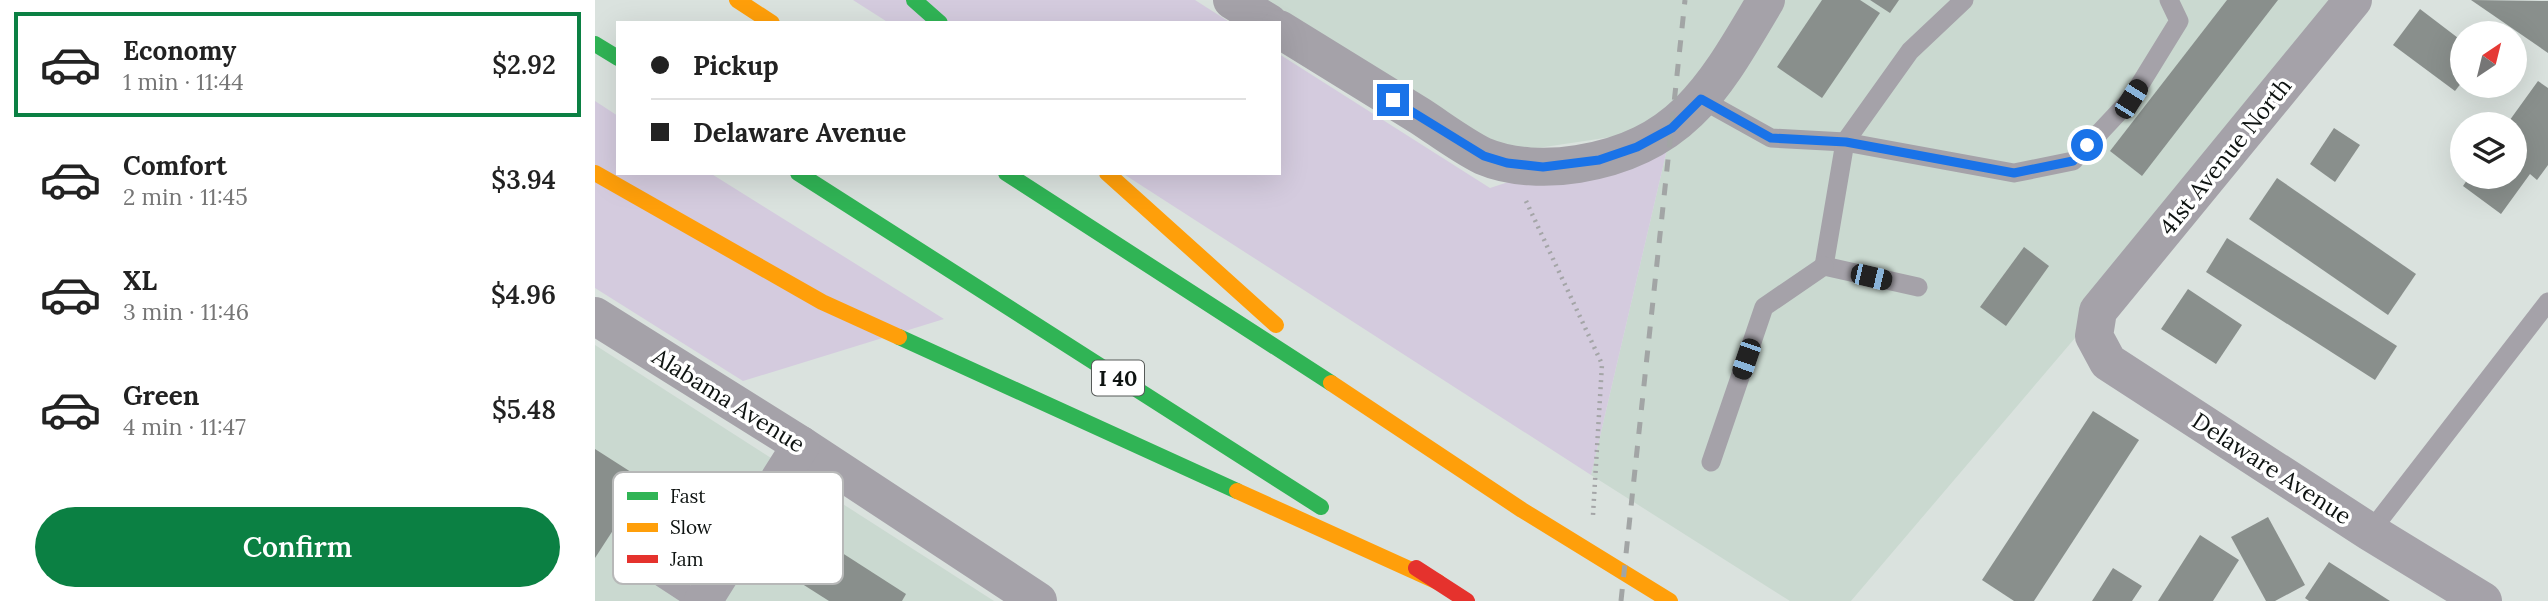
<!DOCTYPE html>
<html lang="en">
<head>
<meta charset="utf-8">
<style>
	:root { --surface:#fff; --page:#f6f6f6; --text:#222; --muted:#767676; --line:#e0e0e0; --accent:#0b8043 }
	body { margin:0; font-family:Lora,serif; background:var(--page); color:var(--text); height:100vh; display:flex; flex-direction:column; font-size:26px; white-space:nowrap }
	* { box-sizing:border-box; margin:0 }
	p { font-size:23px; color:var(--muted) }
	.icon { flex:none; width:38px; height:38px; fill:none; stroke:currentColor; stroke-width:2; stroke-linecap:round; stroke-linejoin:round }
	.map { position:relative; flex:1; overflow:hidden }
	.details { display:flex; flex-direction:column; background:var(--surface); width:595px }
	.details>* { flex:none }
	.top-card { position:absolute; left:21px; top:21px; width:665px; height:154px; border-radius:0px; box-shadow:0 7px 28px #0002; display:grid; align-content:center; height:154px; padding:0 35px; background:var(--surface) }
	.needle { width:46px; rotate:35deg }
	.buttons { position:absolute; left:1855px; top:21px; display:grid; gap:14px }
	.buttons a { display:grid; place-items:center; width:77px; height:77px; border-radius:50%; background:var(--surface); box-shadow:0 7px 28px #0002; font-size:35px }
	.end { position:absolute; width:32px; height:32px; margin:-16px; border:9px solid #1a73e8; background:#fff; box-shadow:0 0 0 4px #fff }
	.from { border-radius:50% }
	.car { position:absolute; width:21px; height:42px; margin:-21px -10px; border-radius:9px; box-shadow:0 0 5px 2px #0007; background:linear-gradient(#222 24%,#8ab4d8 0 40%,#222 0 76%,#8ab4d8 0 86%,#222 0) }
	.top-card b { display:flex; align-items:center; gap:24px; height:66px; font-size:26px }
	.top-card b+b { border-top:2px solid var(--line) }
	.top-card i { width:18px; height:18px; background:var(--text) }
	ul { padding:12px 0 0; list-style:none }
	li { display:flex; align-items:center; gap:21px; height:105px; margin:0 14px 10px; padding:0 21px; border:4px solid transparent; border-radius:0px }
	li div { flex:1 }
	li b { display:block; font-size:26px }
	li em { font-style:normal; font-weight:600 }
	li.current { border-color:var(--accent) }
	li>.icon { width:63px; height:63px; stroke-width:1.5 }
	.button { display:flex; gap:14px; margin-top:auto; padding:14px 35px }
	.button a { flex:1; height:80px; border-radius:42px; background:var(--accent); color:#fff; font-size:28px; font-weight:600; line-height:80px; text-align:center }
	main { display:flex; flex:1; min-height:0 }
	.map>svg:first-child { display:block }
	.built { fill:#cad9d0 }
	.green { fill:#d4cbde }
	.building { fill:#898f8c }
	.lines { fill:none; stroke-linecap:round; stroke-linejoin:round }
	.path { stroke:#a4a5a7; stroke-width:4.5; stroke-dasharray:2 5; stroke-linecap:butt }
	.lane { stroke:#a5a2a9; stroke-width:19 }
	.street { stroke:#a5a2a9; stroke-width:38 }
	.fast { stroke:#30b455; stroke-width:16 }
	.slow { stroke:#ff9f0a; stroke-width:16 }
	.jam { stroke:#e5322d; stroke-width:16 }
	.rail { stroke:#a2a5a5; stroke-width:5; stroke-dasharray:12 12; stroke-linecap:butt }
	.route { stroke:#1a73e8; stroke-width:9 }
	.labels { text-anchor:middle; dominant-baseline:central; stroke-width:7; stroke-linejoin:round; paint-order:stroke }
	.shield { fill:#fff; stroke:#565a58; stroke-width:2 }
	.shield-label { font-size:21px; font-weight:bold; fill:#0e1311 }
	.street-label { font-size:23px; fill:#0e1311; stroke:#fff }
	.key { fill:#fff; stroke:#b7b8b8; stroke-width:2 }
	.key-label { font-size:19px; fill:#0e1311 }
</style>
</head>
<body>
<main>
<section class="details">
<ul>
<li class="current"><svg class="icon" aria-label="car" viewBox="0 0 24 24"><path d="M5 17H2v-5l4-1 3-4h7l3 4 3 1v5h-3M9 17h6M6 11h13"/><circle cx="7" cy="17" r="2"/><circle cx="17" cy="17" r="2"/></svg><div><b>Economy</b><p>1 min · 11:44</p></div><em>$2.92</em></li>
<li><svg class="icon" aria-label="car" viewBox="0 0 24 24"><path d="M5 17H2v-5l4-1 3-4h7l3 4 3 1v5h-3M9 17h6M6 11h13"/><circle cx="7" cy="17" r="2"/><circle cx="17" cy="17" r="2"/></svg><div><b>Comfort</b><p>2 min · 11:45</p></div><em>$3.94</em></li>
<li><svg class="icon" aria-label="car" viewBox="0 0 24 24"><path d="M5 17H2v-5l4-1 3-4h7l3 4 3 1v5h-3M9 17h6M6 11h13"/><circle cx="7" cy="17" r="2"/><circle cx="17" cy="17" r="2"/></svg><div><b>XL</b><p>3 min · 11:46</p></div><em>$4.96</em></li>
<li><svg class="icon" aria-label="car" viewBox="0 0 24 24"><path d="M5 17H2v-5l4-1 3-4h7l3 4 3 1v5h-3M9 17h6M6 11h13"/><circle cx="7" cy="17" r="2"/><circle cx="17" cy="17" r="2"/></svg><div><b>Green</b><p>4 min · 11:47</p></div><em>$5.48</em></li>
</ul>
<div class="button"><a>Confirm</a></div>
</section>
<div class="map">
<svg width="1953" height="601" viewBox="0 0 1953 601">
	<rect width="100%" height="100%" fill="#dae2de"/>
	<!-- built -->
	<g class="built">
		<path d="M637,0h1119l-253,311 -247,290h-61l-199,-126 81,-347 -188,28z"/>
		<path d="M0,345l399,256h-399z"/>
	</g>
	<!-- green -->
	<g class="green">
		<path d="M258,0h342l36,23h-342z"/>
		<path d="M684,54l211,134 182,-60 -81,347 -469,-302h157z"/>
		<path d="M0,101l23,15v57h92l234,146 -201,62 -148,-93z"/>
	</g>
	<!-- building -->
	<g class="building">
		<path d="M1227,0h38l20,13 -58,85 -45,-31z"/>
		<path d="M1275,0h29l-9,13z"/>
		<path d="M1632,0h51l-136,176 -32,-25z"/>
		<path d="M1876,0l77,1v52z"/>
		<path d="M1825,9l42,32v41l-7,9 -62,-46z"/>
		<path d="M1943,81l10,7v77l-11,15 -7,-6 -29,40 -38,-28 6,-9h46v-53h-8z"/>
		<path d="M1739,128l26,17 -25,37 -25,-18z"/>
		<path d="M1682,178l139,96 -28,41 -139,-96z"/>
		<path d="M1632,238l170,108 -22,34 -169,-108z"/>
		<path d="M1429,247l25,19 -43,60 -26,-19z"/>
		<path d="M1593,289l54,36 -26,39 -55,-35z"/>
		<path d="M1498,411l46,29 -105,161h-20l-32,-21z"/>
		<path d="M0,449l50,32 -50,77z"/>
		<path d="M1673,517l37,68 -30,16h-9l-35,-64z"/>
		<path d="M1605,535l39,25 -26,41h-55z"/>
		<path d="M227,540l84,54 -4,7h-73l-33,-21z"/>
		<path d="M1734,562l61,39h-81l-4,-3z"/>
		<path d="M1518,568l29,18 -10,15h-40z"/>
	</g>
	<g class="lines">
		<!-- path -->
		<path class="path" d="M931,201l76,163 -9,151"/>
		<!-- lane -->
		<g class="lane">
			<path d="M1106,99l70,39 74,4 169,31 59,-12 58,-62 48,-78 -10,-21"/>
			<path d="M1323,287l-94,-21 21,-124 65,-91 54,-51"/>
			<path d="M1116,462l53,-155 60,-41"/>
			<path d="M1775,532l178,-230"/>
			<path d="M35,557l67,44"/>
		</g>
		<!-- street -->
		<g class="street">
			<path d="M637,0l37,23"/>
			<path d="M1758,0l-255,311 -4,25 14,26 262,170 113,69"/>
			<path d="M684,29c47,29 94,58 141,87 20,13 41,29 63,40 28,12 65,13 95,8 106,-17 138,-80 188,-164"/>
			<path d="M0,316l206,129 237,156"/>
			<path d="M108,601l98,-156"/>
		</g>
		<!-- fast -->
		<g class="fast">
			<path d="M319,0l26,23"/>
			<path d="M0,44l23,14"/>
			<path d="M203,173l523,334"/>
			<path d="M411,173l325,210"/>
			<path d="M304,337l338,154"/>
		</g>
		<!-- slow -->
		<g class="slow">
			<path d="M142,0l35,23"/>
			<path d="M0,173l227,129 77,35"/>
			<path d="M512,173l169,152"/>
			<path d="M736,383l191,127 148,91"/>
			<path d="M642,491l201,91"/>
		</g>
		<!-- jam -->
		<path class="jam" d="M821,568l51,33"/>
		<!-- rail -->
		<path class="rail" d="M1026,601l64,-601"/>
	</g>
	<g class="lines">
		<!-- route -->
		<path class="route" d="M798,100l91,56 23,7 36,4 56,-7 38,-13 35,-19 29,-29 70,39 75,4 168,31 59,-12 14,-16"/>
	</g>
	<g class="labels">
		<!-- shield labels -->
		<rect class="shield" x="497" y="360.5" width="52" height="35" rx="5"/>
		<g class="shield-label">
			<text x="523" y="378">I 40</text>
		</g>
		<!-- street labels -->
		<g class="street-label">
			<text transform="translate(1630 156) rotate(-51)">41st Avenue North</text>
			<text transform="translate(134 400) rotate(32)">Alabama Avenue</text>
			<text transform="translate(1677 468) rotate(33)">Delaware Avenue</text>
		</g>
	</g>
	<!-- legend -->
	<rect x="18" y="472" width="230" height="112" rx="10" class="key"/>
	<rect x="32" y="492" width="31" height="8" fill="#30b455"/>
	<rect x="32" y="523" width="31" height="9" fill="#ff9f0a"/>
	<rect x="32" y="555" width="31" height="8" fill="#e5322d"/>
	<g class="key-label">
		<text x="75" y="503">Fast</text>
		<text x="75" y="534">Slow</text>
		<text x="75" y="566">Jam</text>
	</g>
</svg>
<div class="buttons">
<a><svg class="needle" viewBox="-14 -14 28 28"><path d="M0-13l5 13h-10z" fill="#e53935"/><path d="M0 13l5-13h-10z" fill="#767676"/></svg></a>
<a><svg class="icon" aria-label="layers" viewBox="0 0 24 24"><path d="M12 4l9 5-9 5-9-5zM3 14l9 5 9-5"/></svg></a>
</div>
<i class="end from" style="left:1492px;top:145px"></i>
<i class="end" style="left:798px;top:100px"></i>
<i class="car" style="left:1536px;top:99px;rotate:32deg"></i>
<i class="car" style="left:1276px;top:277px;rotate:103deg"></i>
<i class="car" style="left:1151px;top:359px;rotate:199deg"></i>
<div class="top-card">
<b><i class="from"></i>Pickup</b>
<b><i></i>Delaware Avenue</b>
</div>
</div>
</main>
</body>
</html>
